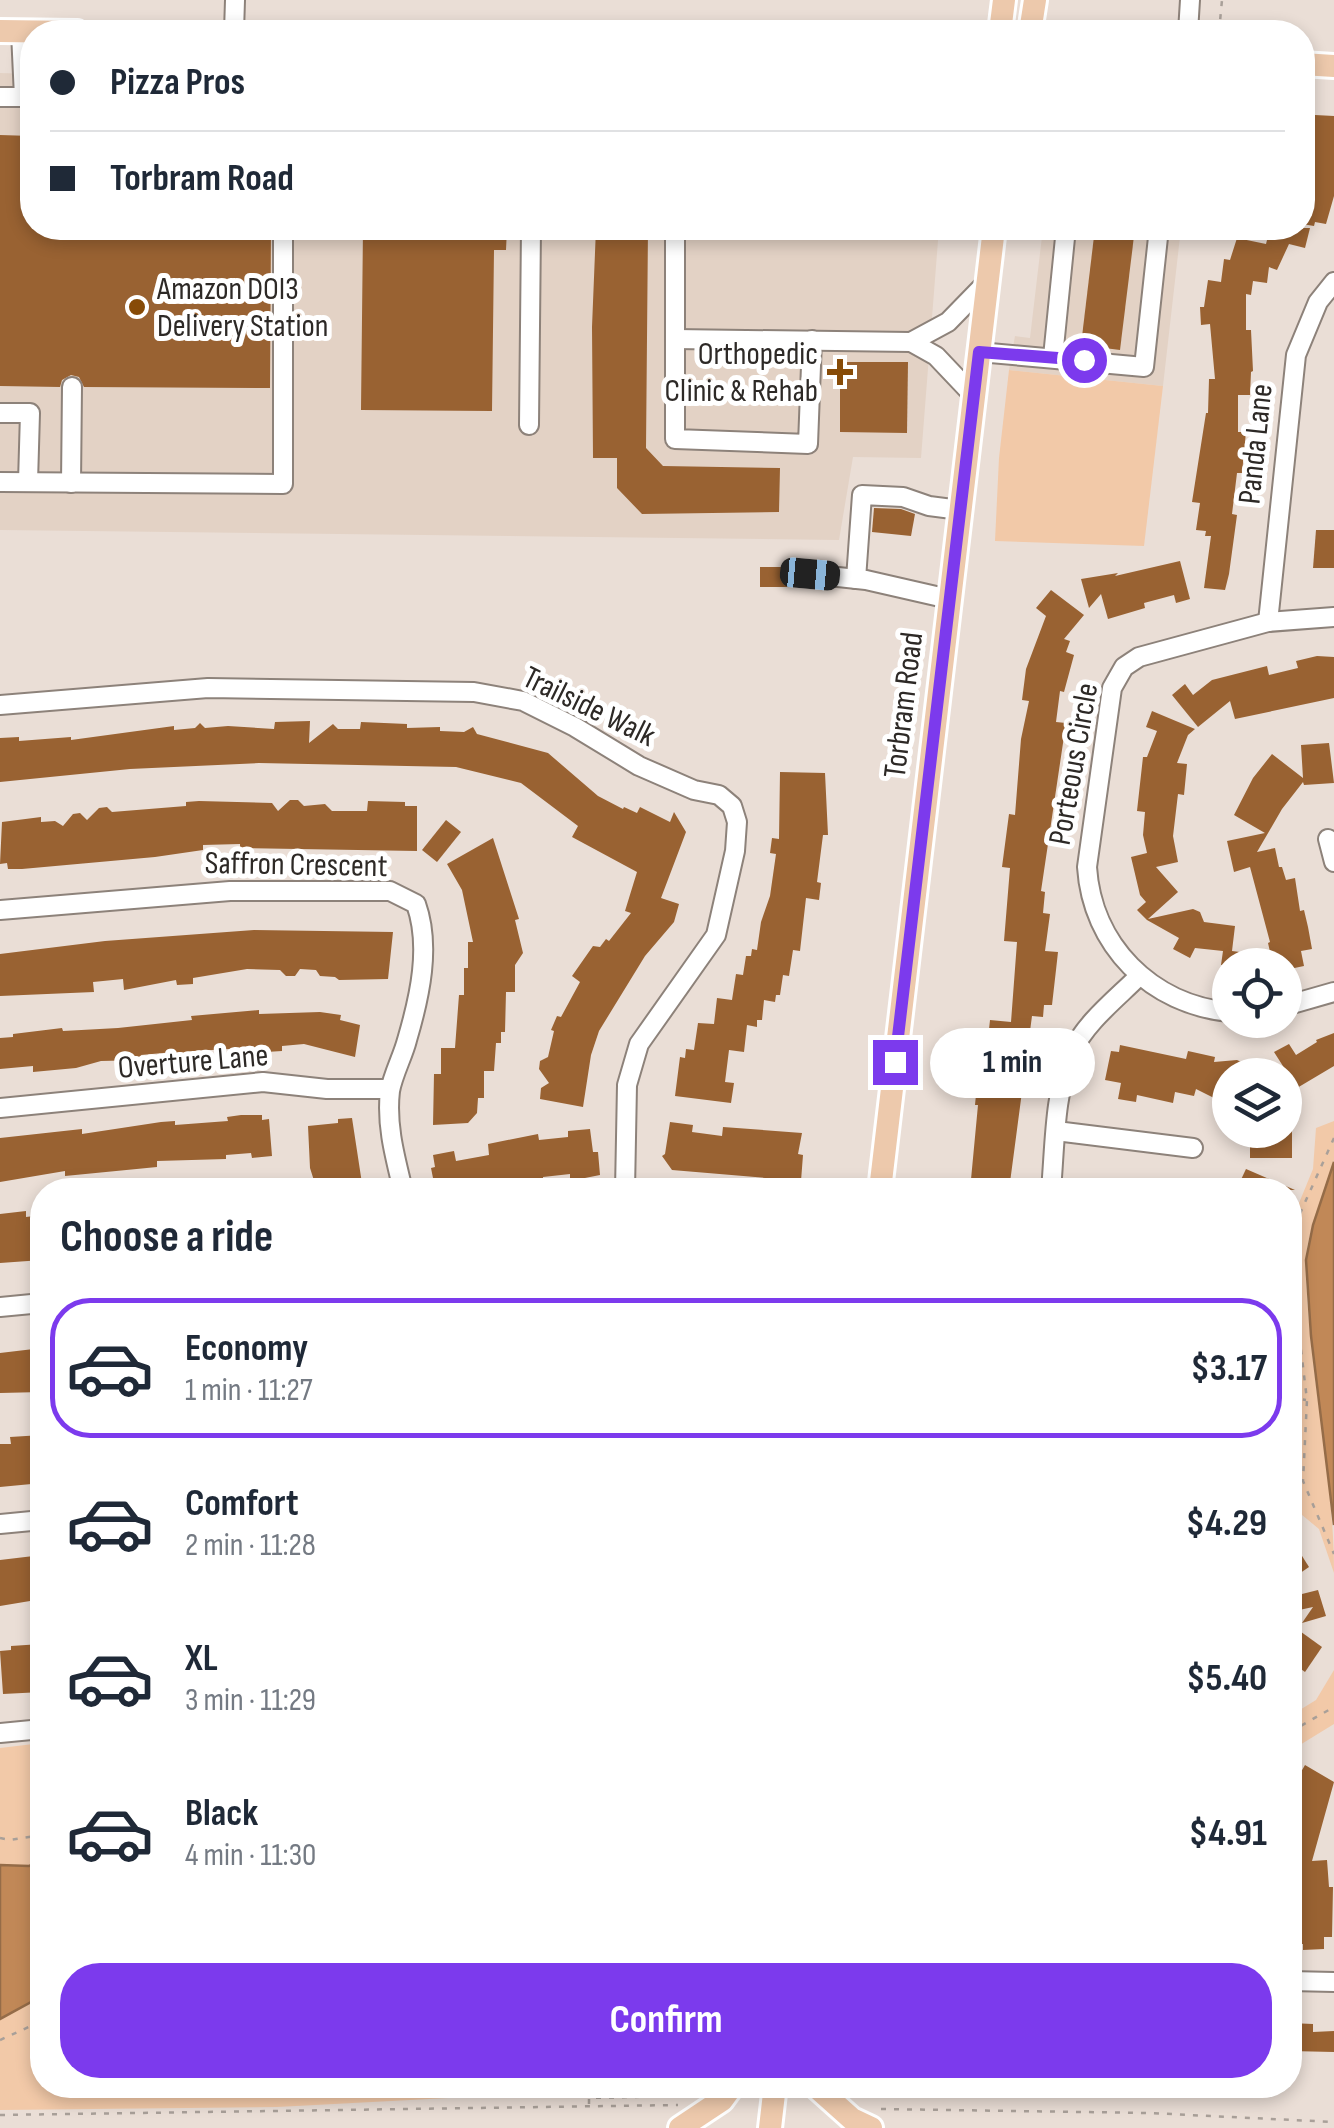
<!DOCTYPE html>
<html lang="en">
<head>
<meta charset="utf-8">
<style>
	:root { --surface:#fff; --page:#f2f2f3; --text:#1f2937; --muted:#747a83; --line:#e0e1e3; --accent:#7c3aed }
	body { margin:0; font-family:"Sofia Sans Condensed",sans-serif; background:var(--page); color:var(--text); height:100vh; display:flex; flex-direction:column; font-size:38px; white-space:nowrap }
	* { box-sizing:border-box; margin:0 }
	p { font-size:32px; color:var(--muted) }
	.icon { flex:none; width:55px; height:55px; fill:none; stroke:currentColor; stroke-width:2; stroke-linecap:round; stroke-linejoin:round }
	.map { position:relative; flex:1; overflow:hidden }
	.details { position:absolute; left:30px; top:1178px; width:1272px; height:920px; display:flex; flex-direction:column; background:var(--surface); border-radius:40px; box-shadow:0 5px 15px #0003 }
	.details>* { flex:none }
	.guide { position:absolute; left:20px; top:20px; width:1295px; height:220px; border-radius:40px; box-shadow:0 5px 15px #0003; display:grid; align-content:center; height:220px; padding:0 30px; background:var(--surface) }
	.tools { position:absolute; left:1212px; top:948px; display:grid; gap:20px }
	.tools a { display:grid; place-items:center; width:90px; height:90px; border-radius:50%; background:var(--surface); box-shadow:0 5px 15px #0003; font-size:50px }
	.end { position:absolute; width:45px; height:45px; margin:-22px; border:12px solid #7c3aed; background:#fff; box-shadow:0 0 0 5px #fff }
	.from { border-radius:50% }
	.bubble { position:absolute; height:70px; border-radius:35px; background:var(--surface); box-shadow:0 5px 15px #0003; font-size:32px; font-weight:700; line-height:70px; text-align:center }
	.car { position:absolute; width:30px; height:60px; margin:-30px -15px; border-radius:12px; box-shadow:0 0 8px 2px #0007; background:linear-gradient(#222 24%,#8ab4d8 0 40%,#222 0 76%,#8ab4d8 0 86%,#222 0) }
	.guide b { display:flex; align-items:center; gap:35px; height:95px; font-size:38px }
	.guide b+b { border-top:2px solid var(--line) }
	.guide i { width:25px; height:25px; background:var(--text) }
	ul { padding:0; list-style:none }
	li { display:flex; align-items:center; gap:30px; height:140px; margin:0 20px 15px; padding:0 10px; border:5px solid transparent; border-radius:40px }
	li div { flex:1 }
	li b { display:block; font-size:38px }
	li em { font-style:normal; font-weight:700 }
	li.selected { border-color:var(--accent) }
	li>.icon { width:90px; height:90px; stroke-width:1.5 }
	h2 { padding:0 30px; font-size:45px; line-height:120px }
	.action { display:flex; gap:20px; margin-top:auto; padding:20px 30px }
	.action a { flex:1; height:115px; border-radius:40px; background:var(--accent); color:#fff; font-size:40px; font-weight:700; line-height:115px; text-align:center }
	.map>svg:first-child { display:block }
	.built { fill:#e3d2c5 }
	.green { fill:#f2c9a8 }
	.water { fill:#c18857; stroke:#956c48; stroke-width:2.5 }
	.building { fill:#996232 }
	.lines { fill:none; stroke-linecap:round; stroke-linejoin:round }
	.minor-casing { stroke:#8d827a; stroke-width:22 }
	.major-casing { stroke:#fff; stroke-width:28 }
	.path { stroke:#a9a099; stroke-width:2.5; stroke-dasharray:5 8; stroke-linecap:butt }
	.minor { stroke:#fff; stroke-width:18 }
	.major { stroke:#edc9ac; stroke-width:22 }
	.route { stroke:#7c3aed; stroke-width:12 }
	.poi-dot { fill:#874b07; stroke:#fff; stroke-width:4 }
	.labels { text-anchor:middle; dominant-baseline:central; stroke-width:10; stroke-linejoin:round; paint-order:stroke }
	.poi-label { font-size:32px; fill:#2d2926; stroke:#fff; text-anchor:start }
	.street-label { font-size:32px; fill:#2d2926; stroke:#fff }
</style>
</head>
<body>
<div class="map">
<svg width="1334" height="2128" viewBox="0 0 1334 2128">
	<rect width="100%" height="100%" fill="#eaded6"/>
	<!-- built -->
	<g class="built">
		<path d="M0,73l32,1v154h907l-18,230 -68,-1 -14,83 -839,-10z"/>
		<path d="M1043,228h138l-18,158 -154,-16 6,-34 15,2z"/>
	</g>
	<!-- green -->
	<g class="green">
		<path d="M1009,370l154,16 -19,160 -149,-5 4,-83z"/>
		<path d="M1334,1121c0,12 0,27 0,39 -7,34 -28,68 -28,104 1,103 28,205 28,309l-15,-44 -29,-24v-75l9,-44 -9,-62v-99l23,-56 3,-41z"/>
		<path d="M1334,1670v54l-44,27v-35l26,-16z"/>
		<path d="M42,1743v342h667c-20,23 -46,10 -72,3l-360,19 -277,3v-362z"/>
	</g>
	<!-- water -->
	<g class="water">
		<path d="M1334,1162v363l-23,-189 -5,-76 7,-35z"/>
		<path d="M42,1861v135l-42,23v-154l29,1z"/>
	</g>
	<!-- building -->
	<g class="building">
		<path d="M1315,115l19,1v80l-8,28 -11,-2 -1,4 -12,-2v-44l4,-44h7z"/>
		<path d="M0,135l32,1v92h239l-1,160 -186,-1 -5,-10 -8,-2 -9,5 -2,7 -60,-1z"/>
		<path d="M363,228h144l-1,22h-12l-2,161 -131,-1z"/>
		<path d="M596,228h52l-2,220 17,18 117,2 -1,44 -137,2 -25,-26v-30h-24l-1,-131z"/>
		<path d="M1095,228h40l-15,122 -39,-5z"/>
		<path d="M1270,228h40l-5,20 -16,-4 -12,26 -8,-3 -2,16 -14,-2 -2,14 -5,-1v36h5l2,41 -2,1 -1,23h-12v37h8l-4,41h-5l-5,41 5,1 -8,59 -4,16 -21,-2 7,-52h-6l1,-5 -10,-1 4,-27 -8,-1 14,-89h2l1,-34h6l-5,-55 -9,1 -1,-18h4l4,-27 13,2 3,-23 6,1 7,-22 29,6z"/>
		<path d="M840,362h68l-1,71 -67,-1z"/>
		<path d="M874,508l27,1 14,5 -4,22 -39,-4z"/>
		<path d="M1316,530h18v38h-21z"/>
		<path d="M1180,561l10,38 -14,4 -2,-8 -30,8 1,5 -37,11 -7,-25 -12,14 -8,-29 37,-6 -3,3z"/>
		<path d="M760,567h29l-1,20h-28z"/>
		<path d="M1051,590l33,25 -20,24 6,2 -4,11 8,3 -10,37 -4,-1 -4,31 10,1 -25,168 4,1 -2,21 7,1 -5,37 13,1 -2,18 -4,35h-8l-1,12 -11,-1 -23,174h-39l8,-85h-3l2,-21 6,1 7,-65 21,2 6,-80 -13,-1 6,-73 -8,-1 7,-53 6,1 6,-76 8,-38 -7,-1 4,-31 20,-53 -10,-8z"/>
		<path d="M1317,656l17,1v41l-99,21 -5,-18 -32,26 -26,-32 13,-11 8,11 19,-15 55,-14 2,9 29,-7 -2,-7z"/>
		<path d="M1152,711l43,18 -7,6 -11,28 10,1 -3,31 -6,-1 -5,42 5,26 -22,5 22,25 -30,27 45,-10 7,3 4,10 31,4 -3,25 8,1 -1,13h-18l2,-14 -28,-3 -5,10 -17,-9 6,-11 -32,-18 -10,-10 9,-8 -6,-7 -9,-38 16,-4 -4,-18 2,-23 -8,-1 6,-54h4l10,-26 -11,-4z"/>
		<path d="M310,721l-1,22 24,-19 5,5h22l1,-7 46,2v4l33,-1v4l24,1 9,-5 4,7 71,19 50,43 25,13 1,-2 13,6 3,-6 30,15 4,-10 12,20 -25,66 18,6 -5,18 -29,34 -46,75 -8,24 -8,52 -43,-8 1,-11 8,-5 -10,-14 1,-8 8,-4 6,-26 -3,-1 6,-14 4,1 19,-35 -8,-6 21,-30 7,1 6,-8 3,2 22,-28 -6,-2 12,-39 -65,-35 6,-11 -57,-43 -65,-16 -197,-4 -129,6 -130,13v-44l19,-1v4l52,-4v3l103,-14v4l21,-2 5,-5 5,5 23,-2 46,3 1,-7z"/>
		<path d="M1329,743l5,40 -30,2 -1,-3 -21,27 -25,43 18,-4 4,19h3l4,13 9,-2 5,33 4,-1 4,17 4,22 -11,2 3,15 -19,4v-5h-12l-5,-22 2,-1 -20,-75 -16,5 -7,-31 38,-8 -31,-18 19,-37 19,-24 31,24 -2,-33z"/>
		<path d="M780,772l45,1 3,62h-5l-6,47 4,1 -2,17 -13,-2 -6,53 -7,-1 -4,26 -6,-1 -3,20h-4l-1,7 -11,-2 -2,20h-5v7l-10,-2 -3,27 -15,-2 -4,32 9,1 -3,20 -56,-7 5,-39 5,1 1,-9 8,1 4,-27 16,1 3,-26 15,2 4,-26 7,1 3,-19h5l1,-7 5,1 4,-28 9,-26 6,-42 -6,-1 2,-15 7,1z"/>
		<path d="M290,800h8l6,6 21,-2 7,7h35l1,-10 37,1v4h12v45l-177,-3v-4l-37,1v5l-48,7 -133,12h-14l-1,-6 -7,1 2,-42 39,-5v5l14,-1 8,5 10,-12 7,-1 7,7 12,-12 8,-1 5,5 74,-6v-4l13,-1 73,2 6,8z"/>
		<path d="M446,820l15,12 -24,30 -15,-12z"/>
		<path d="M493,838l26,81 -4,1 8,33 -8,12v27h-9l-1,40h-4v11h-5l-2,28h-10v27h-6l-1,15 -9,10 -35,2 1,-51h7v-26h14l4,-53h5v-27h4v-26h5l-11,-52 -15,-26z"/>
		<path d="M254,930l139,2 -5,47 -49,1 -4,-3 -15,-1 -4,-6 -16,-1 -5,7h-9l-6,-6 -33,-1 -54,9v6l-16,1 -1,-5 -52,10 -1,-11 -30,3 1,10 -94,4v-42l105,-13z"/>
		<path d="M259,1010v4l61,-2 21,3 -1,5 20,5 -5,32 -51,-13 -22,2v5l-30,2 -1,-5h-4l-53,3 -6,2 1,5 -13,2 -2,-8 -33,3 1,5 -41,1 -25,7 -43,4v-6l-33,3v-31l13,-1v-3l49,-6 1,3 55,-3 74,-8 -1,-4z"/>
		<path d="M1334,1033v33l-37,22 -23,-36 15,-8 7,11 21,-13 -1,-2z"/>
		<path d="M1120,1045l66,14 2,-8 27,6 -1,5 23,-2 32,15h-39v31l-34,-17 -2,7 -19,-4 -2,11 -36,-8 -1,7 -18,-3 3,-16 -16,-3 6,-29 8,1z"/>
		<path d="M241,1115h21v5l7,-1 3,37 -20,2 -1,-5 -25,2v4l-69,2v6l-92,9v-5l-65,11v-44l82,-9v5l79,-12 14,-1v4l53,-4 -1,-4z"/>
		<path d="M352,1118l11,72h-46l-7,-22 -2,-42 30,-3v-4z"/>
		<path d="M670,1122l23,3 -1,7 30,4 1,-9 79,6 -4,21 5,1 -2,26 -129,-11 -10,-14 3,-2z"/>
		<path d="M590,1129l3,23h5l2,23 -30,6v-7l-27,3v4l-67,9 -41,-2 -4,-20 4,-1 -2,-12 21,-4 2,10 33,-6 -1,-11 50,-10 1,6 29,-3v-6z"/>
		<path d="M1263,1130h29v28h-42v-16h13z"/>
		<path d="M1246,1169l49,21h-47l-10,-4z"/>
		<path d="M26,1211v6l16,-2v45l-42,3v-49z"/>
		<path d="M42,1348v44l-42,1v-40z"/>
		<path d="M42,1435v48l-42,4v-43h11l-1,-7z"/>
		<path d="M1290,1537l19,30 -19,13z"/>
		<path d="M42,1555v44l-42,7v-46z"/>
		<path d="M1318,1590l8,26 -24,7 11,-16 -23,5v-15z"/>
		<path d="M1297,1629l25,18 -17,25 -15,-11v-22z"/>
		<path d="M41,1644l1,48 -39,2 -3,-43 11,-1v-4z"/>
		<path d="M1305,1765l29,17 -22,79 15,-1 2,27h4l-1,50h-8v12l-21,1v-6h-9l-1,-25h-3v-128z"/>
		<path d="M1290,2023l23,1v8l21,-1v21l-44,-1z"/>
	</g>
	<g class="lines">
		<defs>
			<g id="minor">
				<path d="M21,32l3,65"/>
				<path d="M234,32l1,-32"/>
				<path d="M1188,32l2,-32"/>
				<path d="M0,97h32"/>
				<path d="M675,228v211l133,5 4,-104"/>
				<path d="M675,339l236,3 25,14 37,39"/>
				<path d="M911,342l37,-20 39,-40"/>
				<path d="M979,352l165,15 15,-139"/>
				<path d="M1053,357l13,-129"/>
				<path d="M0,413h30l-2,69"/>
				<path d="M529,425l2,-197"/>
				<path d="M0,482l283,2v-256"/>
				<path d="M71,483l1,-96"/>
				<path d="M810,574l56,6 83,19"/>
				<path d="M856,579l6,-84 41,2 26,9 31,4"/>
				<path d="M1268,622l28,-267 22,-53 16,-20"/>
				<path d="M0,705l208,-17 266,4 49,9 52,26 64,39 55,24 25,5 13,11 5,16 -2,29 -19,84 -77,109 -12,41 -2,105"/>
				<path d="M1328,839l6,23"/>
				<path d="M0,910l230,-19h160l26,13c15,42 4,92 -9,136 -4,16 -14,34 -17,51 -4,34 5,66 13,99"/>
				<path d="M1285,1006l49,-14"/>
				<path d="M1230,1012c-79,-7 -138,-67 -143,-145l25,-179 12,-21 15,-10 129,-35 66,-5"/>
				<path d="M0,1108l263,-26 64,7h63"/>
				<path d="M1056,1131l137,17"/>
				<path d="M1051,1190c4,-44 3,-97 21,-138 13,-29 44,-53 66,-75"/>
				<path d="M0,1307l42,-4"/>
				<path d="M0,1524l42,-4"/>
				<path d="M0,1733l42,-4"/>
				<path d="M1290,1981l44,1"/>
			</g>
			<g id="major">
				<path d="M0,31l77,1"/>
				<path d="M1000,32l4,-32"/>
				<path d="M1030,32l5,-32"/>
				<path d="M1302,64l32,2"/>
				<path d="M880,1190l114,-962"/>
				<path d="M814,2085l38,34 19,9"/>
				<path d="M680,2128l42,-28 11,-15"/>
				<path d="M770,2128l5,-43"/>
			</g>
		</defs>
		<!-- minor casing -->
		<use href="#minor" class="minor-casing"/>
		<!-- major casing -->
		<use href="#major" class="major-casing"/>
		<!-- path -->
		<g class="path">
			<path d="M1219,32l3,-32"/>
			<path d="M950,228l24,3"/>
			<path d="M1334,1138l-41,91 -2,38 16,133 -4,81 31,73"/>
			<path d="M1290,1398l16,2"/>
			<path d="M1290,1732l44,-25"/>
			<path d="M0,1838l9,2 33,-5"/>
			<path d="M0,2040l42,-19"/>
			<path d="M589,2104v-6l86,-2 23,-11"/>
			<path d="M881,2109l268,4 185,9"/>
			<path d="M0,2115l678,-10"/>
		</g>
		<!-- minor -->
		<use href="#minor" class="minor"/>
		<!-- major -->
		<use href="#major" class="major"/>
	</g>
	<g class="lines">
		<!-- route -->
		<path class="route" d="M895,1062l84,-710 105,8"/>
	</g>
	<!-- markers -->
	<g class="poi-dot">
		<circle cx="137" cy="307" r="10"/>
		<path d="M835 357h10v10h10v10h-10v10h-10v-10h-10v-10h10z"/>
	</g>
	<g class="labels">
		<!-- poi labels -->
		<g class="poi-label">
			<text x="157" y="289">Amazon DOI3<tspan x="157" dy="37">Delivery Station</tspan></text>
			<text x="818" y="354" text-anchor="end">Orthopedic<tspan x="818" dy="37">Clinic &amp; Rehab</tspan></text>
		</g>
		<!-- street labels -->
		<g class="street-label">
			<text transform="translate(1256 444) rotate(-84)">Panda Lane</text>
			<text transform="translate(904 705) rotate(-83)">Torbram Road</text>
			<text transform="translate(589 707) rotate(26)">Trailside Walk</text>
			<text transform="translate(1074 764) rotate(-80)">Porteous Circle</text>
			<text transform="translate(296 865) rotate(1)">Saffron Crescent</text>
			<text transform="translate(193 1062) rotate(-5)">Overture Lane</text>
		</g>
	</g>
</svg>
<div class="tools">
<a><svg class="icon" aria-label="locate" viewBox="0 0 24 24"><circle cx="12" cy="12" r="6"/><path d="M12 2v4M12 18v4M2 12h4M18 12h4"/></svg></a>
<a><svg class="icon" aria-label="layers" viewBox="0 0 24 24"><path d="M12 4l9 5-9 5-9-5zM3 14l9 5 9-5"/></svg></a>
</div>
<i class="end from" style="left:1084px;top:360px"></i>
<i class="end" style="left:895px;top:1062px"></i>
<div class="bubble" style="left:930px;top:1028px;width:165px">1 min</div>
<i class="car" style="left:810px;top:574px;rotate:95deg"></i>
<div class="guide">
<b><i class="from"></i>Pizza Pros</b>
<b><i></i>Torbram Road</b>
</div>
<section class="details">
<h2>Choose a ride</h2>
<ul>
<li class="selected"><svg class="icon" aria-label="car" viewBox="0 0 24 24"><path d="M5 17H2v-5l4-1 3-4h7l3 4 3 1v5h-3M9 17h6M6 11h13"/><circle cx="7" cy="17" r="2"/><circle cx="17" cy="17" r="2"/></svg><div><b>Economy</b><p>1 min · 11:27</p></div><em>$3.17</em></li>
<li><svg class="icon" aria-label="car" viewBox="0 0 24 24"><path d="M5 17H2v-5l4-1 3-4h7l3 4 3 1v5h-3M9 17h6M6 11h13"/><circle cx="7" cy="17" r="2"/><circle cx="17" cy="17" r="2"/></svg><div><b>Comfort</b><p>2 min · 11:28</p></div><em>$4.29</em></li>
<li><svg class="icon" aria-label="car" viewBox="0 0 24 24"><path d="M5 17H2v-5l4-1 3-4h7l3 4 3 1v5h-3M9 17h6M6 11h13"/><circle cx="7" cy="17" r="2"/><circle cx="17" cy="17" r="2"/></svg><div><b>XL</b><p>3 min · 11:29</p></div><em>$5.40</em></li>
<li><svg class="icon" aria-label="car" viewBox="0 0 24 24"><path d="M5 17H2v-5l4-1 3-4h7l3 4 3 1v5h-3M9 17h6M6 11h13"/><circle cx="7" cy="17" r="2"/><circle cx="17" cy="17" r="2"/></svg><div><b>Black</b><p>4 min · 11:30</p></div><em>$4.91</em></li>
</ul>
<div class="action"><a>Confirm</a></div>
</section>
</div>
</body>
</html>
